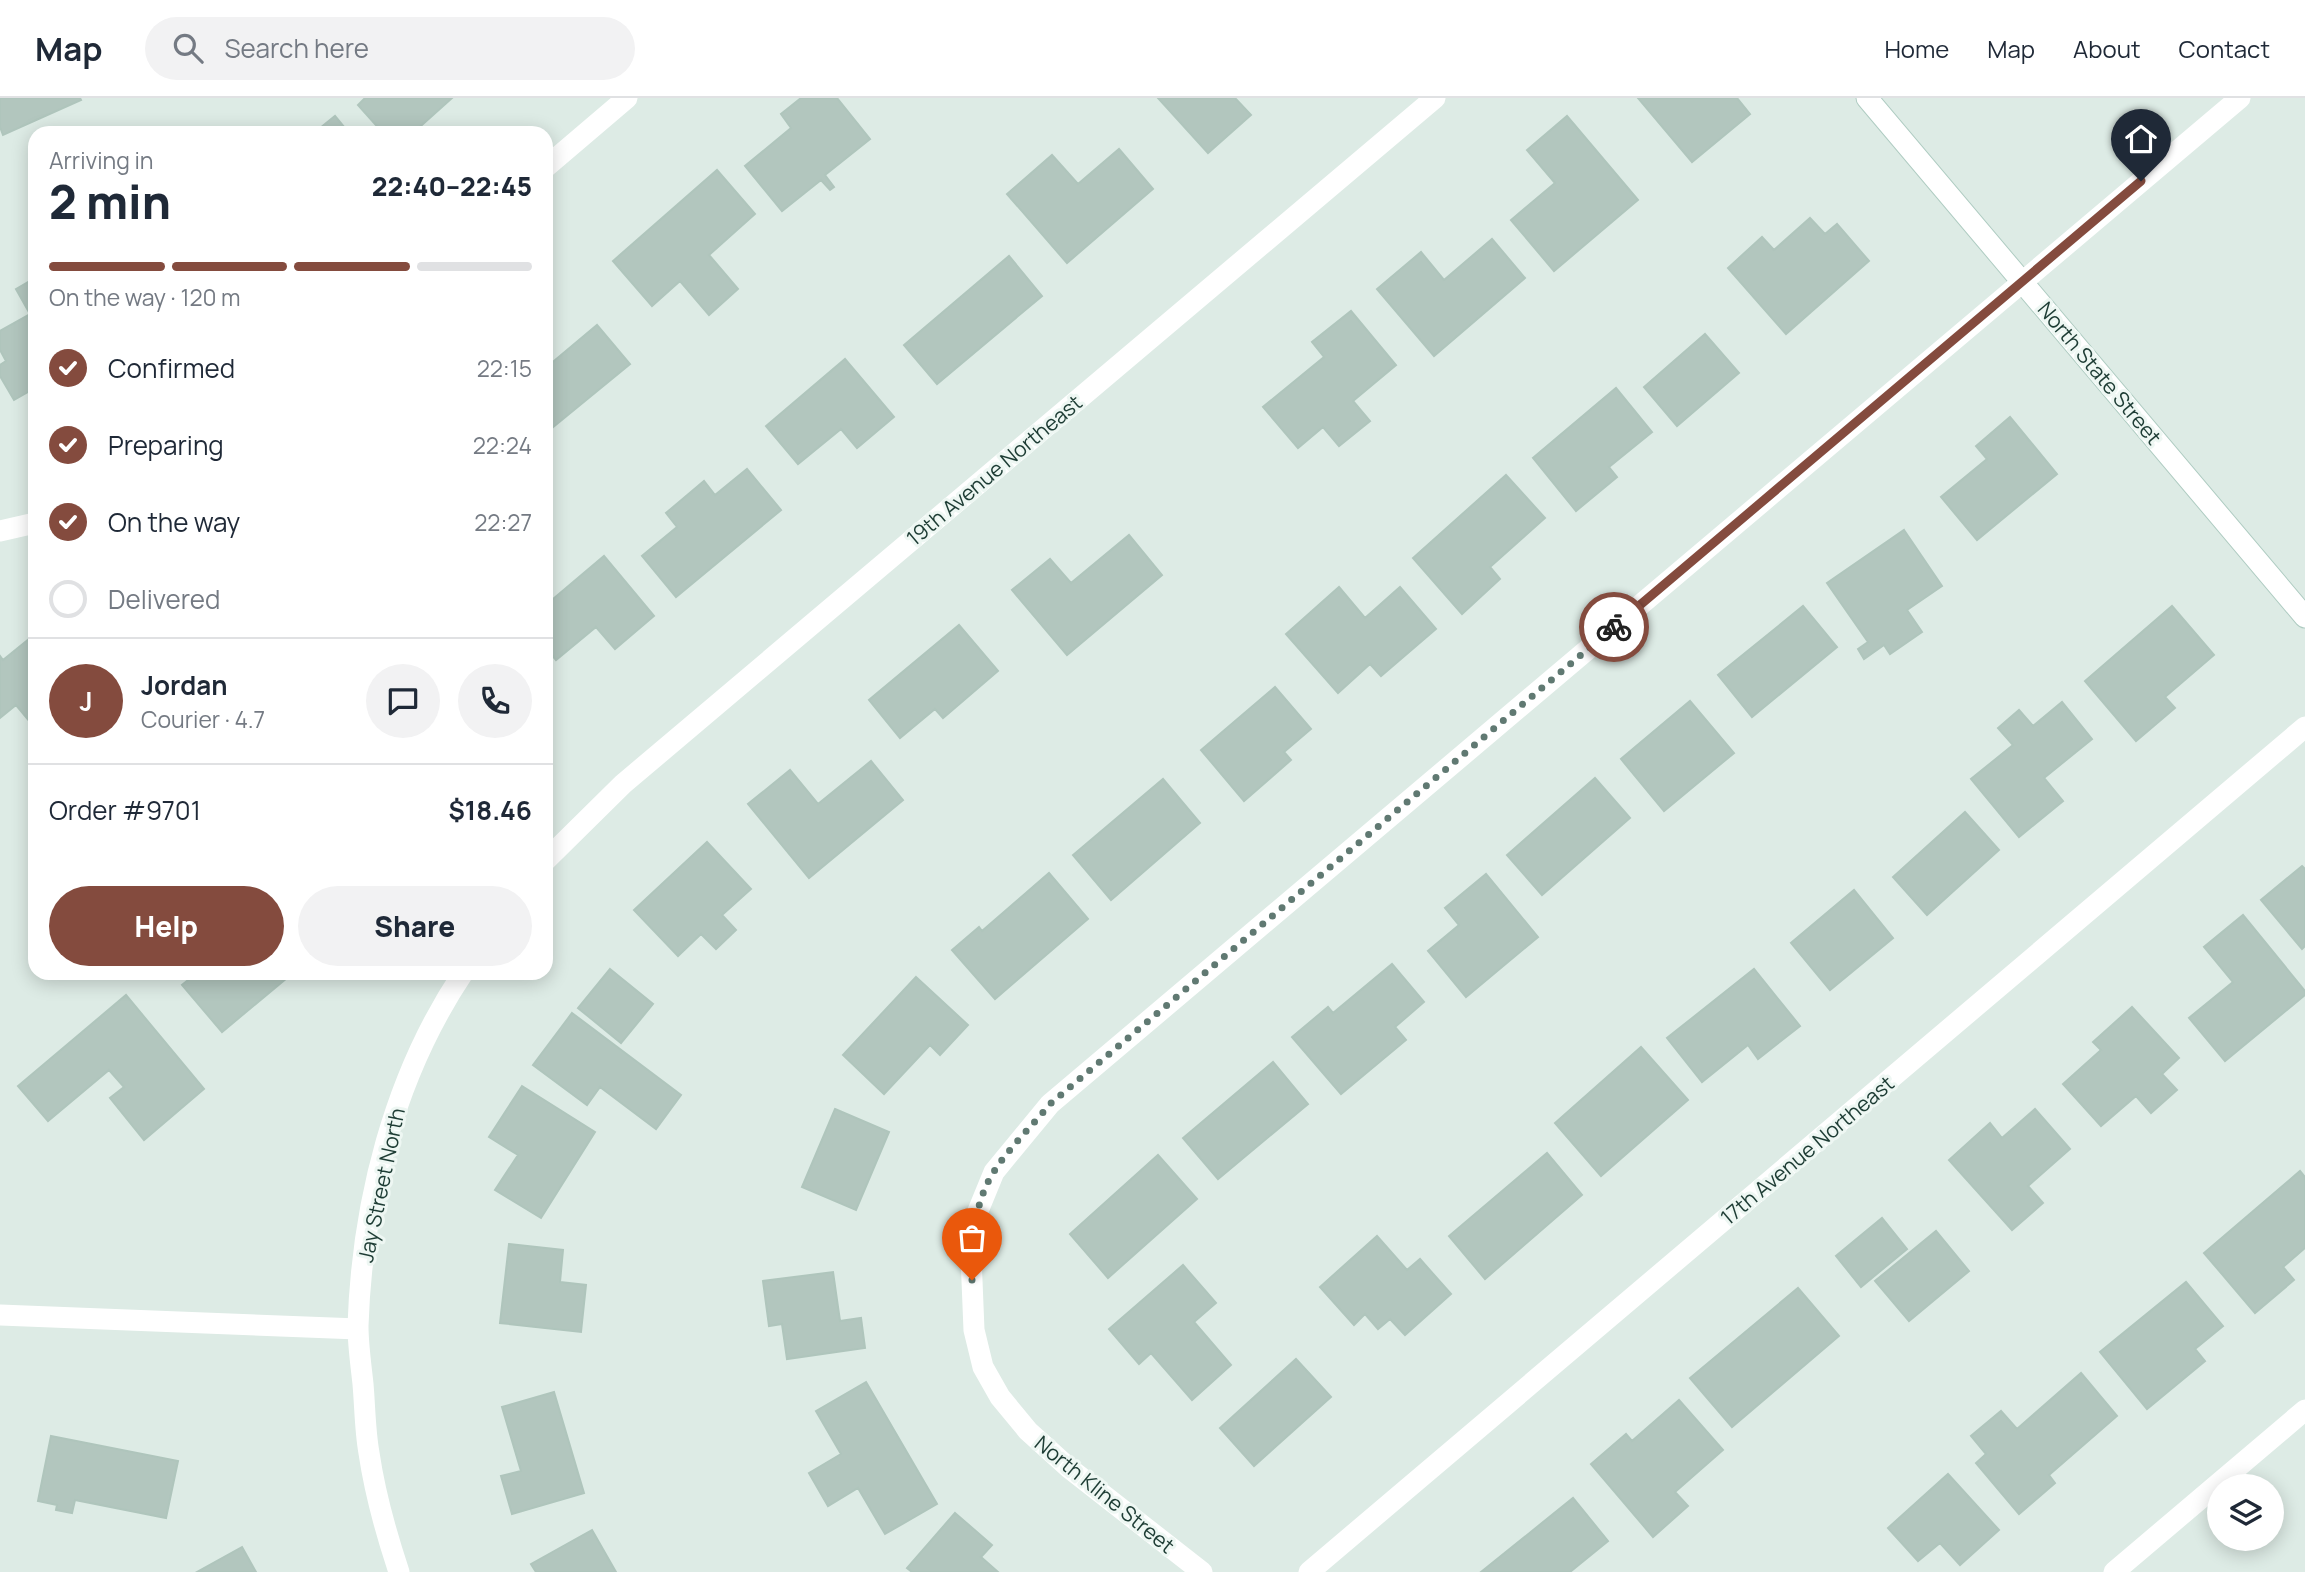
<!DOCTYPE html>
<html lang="en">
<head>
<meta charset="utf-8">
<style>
	:root { --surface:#fff; --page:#f2f2f3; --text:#1f2937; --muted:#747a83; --line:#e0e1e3; --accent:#844b3e }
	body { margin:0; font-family:Manrope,sans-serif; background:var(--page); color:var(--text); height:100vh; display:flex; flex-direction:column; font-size:26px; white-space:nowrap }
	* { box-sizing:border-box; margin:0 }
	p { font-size:23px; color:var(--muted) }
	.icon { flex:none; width:38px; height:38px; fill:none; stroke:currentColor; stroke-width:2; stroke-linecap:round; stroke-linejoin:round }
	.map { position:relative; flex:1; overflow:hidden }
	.panel { position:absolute; left:28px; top:28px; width:525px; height:854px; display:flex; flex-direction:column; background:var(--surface); border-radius:21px; box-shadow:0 4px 18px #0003 }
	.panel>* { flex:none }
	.fabs { position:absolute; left:2207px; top:1376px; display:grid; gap:14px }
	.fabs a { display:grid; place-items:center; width:77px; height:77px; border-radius:50%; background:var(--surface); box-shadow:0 4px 18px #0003; font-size:35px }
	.pin { position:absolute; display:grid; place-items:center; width:60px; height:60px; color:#fff; margin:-72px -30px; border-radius:50% 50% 50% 0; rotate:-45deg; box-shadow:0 0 7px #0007 }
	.pin .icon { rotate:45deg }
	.courier { position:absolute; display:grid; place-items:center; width:70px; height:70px; margin:-35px; border:5px solid #844b3e; border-radius:50%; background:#fff; color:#222; box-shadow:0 2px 9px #0007 }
	.summary em { font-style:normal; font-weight:800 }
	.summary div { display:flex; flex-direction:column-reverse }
	.summary { display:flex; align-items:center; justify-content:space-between; height:119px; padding:0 21px }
	h1 { font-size:46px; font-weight:800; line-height:52px }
	.bar { display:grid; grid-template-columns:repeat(4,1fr); gap:10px 7px; align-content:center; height:84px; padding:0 21px }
	.bar i { height:9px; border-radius:5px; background:var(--line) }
	.bar .on { background:var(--accent) }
	.bar p { grid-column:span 4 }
	.line { display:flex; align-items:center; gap:18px; padding:0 21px; border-top:2px solid var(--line) }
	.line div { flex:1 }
	.round { display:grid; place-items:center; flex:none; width:74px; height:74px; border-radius:37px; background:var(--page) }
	ol { padding:0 21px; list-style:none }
	li { display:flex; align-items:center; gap:21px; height:77px }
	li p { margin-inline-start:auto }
	li .icon { padding:7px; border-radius:50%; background:var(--accent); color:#fff; stroke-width:4 }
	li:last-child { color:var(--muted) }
	li i { width:38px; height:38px; border:4px solid var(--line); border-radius:50% }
	.button { display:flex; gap:14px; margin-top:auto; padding:14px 21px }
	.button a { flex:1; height:80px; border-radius:42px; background:var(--accent); color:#fff; font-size:28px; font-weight:800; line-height:80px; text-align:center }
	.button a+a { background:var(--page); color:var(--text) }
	header { display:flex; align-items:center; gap:42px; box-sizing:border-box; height:98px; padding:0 35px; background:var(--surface); border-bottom:2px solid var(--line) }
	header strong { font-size:33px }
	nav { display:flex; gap:38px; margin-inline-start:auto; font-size:24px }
	.search { width:490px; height:63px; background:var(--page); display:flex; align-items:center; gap:18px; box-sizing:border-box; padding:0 24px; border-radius:38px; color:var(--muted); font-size:26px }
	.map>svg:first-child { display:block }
	.building { fill:#b2c6be; stroke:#afc5bc; stroke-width:2 }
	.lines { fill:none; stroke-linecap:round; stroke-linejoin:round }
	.secondary-casing { stroke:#afccc2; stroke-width:23 }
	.street { stroke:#fff; stroke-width:21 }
	.secondary { stroke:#fff; stroke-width:21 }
	.done { stroke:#607972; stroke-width:7; stroke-dasharray:0 12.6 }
	.route { stroke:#844b3e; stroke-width:9 }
	.labels { text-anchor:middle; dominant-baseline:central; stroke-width:6; stroke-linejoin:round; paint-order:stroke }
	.street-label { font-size:21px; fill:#1d3c34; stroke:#eef7f3 }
</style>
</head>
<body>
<header>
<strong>Map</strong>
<div class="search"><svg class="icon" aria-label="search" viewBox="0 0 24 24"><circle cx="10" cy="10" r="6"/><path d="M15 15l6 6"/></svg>Search here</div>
<nav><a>Home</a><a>Map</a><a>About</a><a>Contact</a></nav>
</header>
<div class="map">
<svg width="2305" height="1474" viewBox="0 0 2305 1474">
	<rect width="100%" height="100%" fill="#ddebe5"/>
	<!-- building -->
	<path class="building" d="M0,0H80L81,2L3,37L0,29Z
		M365,0H452L413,35H383L358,7Z
		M801,0H837L870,41L825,77L834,89L830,92L821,82L782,113L745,68L791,30L781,16Z
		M1158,0H1235L1251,17L1208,55Z
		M1638,0H1737L1750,16L1692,64Z
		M335,18L349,35H314Z
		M1567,18L1638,102L1554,173L1511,122L1555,85L1527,52Z
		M1119,51L1153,91L1067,165L1007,96L1052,57L1078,86Z
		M717,72L755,116L709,157L738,191L709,217L680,183L652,208L613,163Z
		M1810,120L1825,136L1837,126L1869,163L1786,236L1728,170L1762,139L1774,152Z
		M1492,141L1525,180L1434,258L1377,191L1421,154L1444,182Z
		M1009,158L1042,198L937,286L904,247Z
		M35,180V290L14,302L0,278V267L6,263L0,252V233L30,216L16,191Z
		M1351,213L1396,267L1353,303L1370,323L1339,348L1323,329L1298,350L1263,309L1324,259L1312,244Z
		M597,227L630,266L546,335V265L548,268Z
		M1705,236L1739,275L1677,328L1644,289Z
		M845,261L894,319L857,350L841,331L798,366L766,328Z
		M1616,290L1652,334L1609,369L1617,379L1576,413L1533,360Z
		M2010,319L2057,376L1977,442L1941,399L1987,361L1976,348Z
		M747,371L781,412L676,499L642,458L677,429L666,415L704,383L715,397Z
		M1506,377L1545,420L1490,469L1500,481L1462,516L1413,460Z
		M1904,432L1942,488L1907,512L1922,534L1890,556L1884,547L1864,561L1858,551L1868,544L1827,485Z
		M1129,437L1162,477L1067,557L1012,492L1050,461L1071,485Z
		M604,458L654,518L615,551L596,529L556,562L546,550V507Z
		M1339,489L1365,520L1400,489L1436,531L1381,578L1370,566L1338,595L1286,536Z
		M1803,508L1837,549L1752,619L1718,577Z
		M2172,508L2214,557L2165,599L2175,610L2136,643L2085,583Z
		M959,527L998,573L943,620L935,611L900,640L869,602Z
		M35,536V630L16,607L0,620V558L3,562Z
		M1275,589L1311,631L1284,654L1291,662L1244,703L1201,652Z
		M1690,603L1734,655L1664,713L1621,661Z
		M2062,604L2092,641L2044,680L2063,703L2019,739L1971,681L2013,647L1998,630L2019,612L2033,628Z
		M871,663L903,702L809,780L748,706L790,672L818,706Z
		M1595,680L1630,720L1542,797L1507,757Z
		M1163,681L1200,725L1111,802L1073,757Z
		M1965,714L1999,752L1927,817L1893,779Z
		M707,744L751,791L722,817L736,832L716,851L701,836L678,858L634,812Z
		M2302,768L2305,771V848L2302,851L2261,802Z
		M1049,775L1088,821L995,901L952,852L979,829L982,833Z
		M1486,776L1538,839L1466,899L1428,853L1459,827L1445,810Z
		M1854,792L1893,840L1830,892L1791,845Z
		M2243,817L2305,893V897L2225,963L2189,920L2233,884L2204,849Z
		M1392,866L1424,904L1395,929L1406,942L1341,996L1292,939L1328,909L1333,915Z
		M610,871L653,906L621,945L578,910Z
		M1754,871L1800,928L1758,961L1748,947L1702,984L1667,940Z
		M197,875H293L222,934L182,887Z
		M916,879L968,927L940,957L930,947L884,996L843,957Z
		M126,897L204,991L144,1042L110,1000L124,989L109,972L48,1023L18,988Z
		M2132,909L2179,960L2162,976L2177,992L2151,1015L2136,998L2101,1028L2063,986L2101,952L2093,944Z
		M572,915L681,997L656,1031L600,989L587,1007L533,967Z
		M1641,949L1688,1002L1601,1078L1555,1025Z
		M1273,964L1308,1006L1218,1081L1183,1040Z
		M522,988L595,1034L541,1120L495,1092L518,1057L489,1039Z
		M835,1011L889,1034L856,1112L802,1089Z
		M2035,1011L2070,1051L2028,1088L2043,1105L2012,1132L1949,1062L1990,1025L2002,1040Z
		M1547,1055L1582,1097L1485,1181L1449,1138Z
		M1158,1057L1197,1101L1108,1180L1070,1136Z
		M2300,1073L2305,1079V1150L2283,1169L2294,1182L2255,1215L2204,1155Z
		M1882,1120L1907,1151L1861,1189L1836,1158Z
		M1936,1133L1969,1173L1909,1223L1875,1183Z
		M1377,1138L1407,1172L1420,1161L1451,1196L1405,1237L1390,1221L1378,1231L1365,1216L1354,1227L1320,1189Z
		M509,1146L563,1152L560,1184L586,1187L581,1234L500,1225Z
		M1183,1167L1216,1205L1194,1224L1231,1267L1192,1302L1151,1255L1139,1266L1109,1231Z
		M833,1174L840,1223L861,1220L865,1250L787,1261L782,1226L769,1228L763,1183Z
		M2186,1184L2223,1228L2195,1251L2205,1263L2147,1311L2100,1254Z
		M1798,1190L1839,1238L1732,1329L1690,1280Z
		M1296,1261L1331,1299L1254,1368L1220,1330Z
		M2081,1275L2117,1318L2049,1377L2055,1385L2019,1416L1976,1365L1986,1356L1971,1338L2001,1313L2017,1331Z
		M866,1284L937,1406L885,1436L858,1390L828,1408L809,1375L841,1356L816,1313Z
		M554,1294L584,1395L512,1416L501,1378L521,1373L502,1309Z
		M1679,1302L1723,1352L1675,1394L1688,1408L1653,1439L1591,1366L1626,1336L1632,1343Z
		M51,1338L178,1363L166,1420L75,1402L72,1415L56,1412L57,1407L38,1403Z
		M1948,1376L1999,1432L1960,1467L1940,1445L1918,1463L1888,1430Z
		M1573,1400L1608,1443L1570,1474H1481Z
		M955,1415L992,1447L981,1459L998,1474H912L907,1470Z
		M592,1432L616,1474H536L531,1466Z
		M242,1449L256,1474H197Z"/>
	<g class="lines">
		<!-- secondary casing -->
		<g class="secondary-casing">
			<path id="secondary" d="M1867,0L2305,519"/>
		</g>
		<!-- street -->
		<path class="street" d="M546,69L627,0
			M0,433L35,425
			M546,762L623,686L1435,0
			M0,1217L358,1231
			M399,1474C386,1435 375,1396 369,1355C365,1333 365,1309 363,1286C361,1267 358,1247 358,1228C362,1105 394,978 463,875
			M1202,1474L1069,1370L1028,1333L1000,1299L983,1269L974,1232L971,1158L978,1113L994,1074L1050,1006L2240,0
			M1309,1474L2305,629
			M2114,1474L2305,1312"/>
		<!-- secondary -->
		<use href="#secondary" class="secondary"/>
	</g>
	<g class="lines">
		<!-- done -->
		<path class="done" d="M972,1182C971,1146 974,1103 995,1072C1010,1049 1032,1028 1050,1006L1614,529"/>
		<!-- route -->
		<path class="route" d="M1614,529L2141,83"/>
	</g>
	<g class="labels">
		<!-- street labels -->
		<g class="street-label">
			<text transform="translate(2100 275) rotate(50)">North State Street</text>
			<text transform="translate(994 372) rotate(-40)">19th Avenue Northeast</text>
			<text transform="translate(1807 1052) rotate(-40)">17th Avenue Northeast</text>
			<text transform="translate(381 1087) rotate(-78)">Jay Street North</text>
			<text transform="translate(1105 1396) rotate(39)">North Kline Street</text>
		</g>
	</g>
</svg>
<div class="fabs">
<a><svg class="icon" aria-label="layers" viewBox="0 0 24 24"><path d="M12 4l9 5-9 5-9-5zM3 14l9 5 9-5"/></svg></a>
</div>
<div class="pin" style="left:972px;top:1182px;background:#ea580c"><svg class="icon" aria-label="bag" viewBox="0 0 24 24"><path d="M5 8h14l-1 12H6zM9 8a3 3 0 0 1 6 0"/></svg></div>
<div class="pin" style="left:2141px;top:83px;background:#1f2937"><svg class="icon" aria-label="home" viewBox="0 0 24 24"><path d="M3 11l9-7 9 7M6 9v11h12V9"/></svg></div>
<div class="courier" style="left:1614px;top:529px"><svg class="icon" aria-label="bike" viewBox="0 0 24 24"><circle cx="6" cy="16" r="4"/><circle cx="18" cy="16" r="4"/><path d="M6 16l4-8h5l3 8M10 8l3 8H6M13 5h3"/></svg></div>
<section class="panel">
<div class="summary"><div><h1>2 min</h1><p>Arriving in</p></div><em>22:40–22:45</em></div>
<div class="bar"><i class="on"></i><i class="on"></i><i class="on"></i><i></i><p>On the way · 120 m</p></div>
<ol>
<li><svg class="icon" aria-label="check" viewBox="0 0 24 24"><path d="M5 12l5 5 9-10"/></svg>Confirmed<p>22:15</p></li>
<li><svg class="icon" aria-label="check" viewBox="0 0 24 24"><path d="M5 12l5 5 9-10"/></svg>Preparing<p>22:24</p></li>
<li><svg class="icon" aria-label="check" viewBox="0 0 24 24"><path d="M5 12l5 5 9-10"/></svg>On the way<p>22:27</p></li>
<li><i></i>Delivered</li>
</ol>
<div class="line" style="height:126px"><b class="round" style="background:var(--accent);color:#fff">J</b><div><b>Jordan</b><p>Courier · 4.7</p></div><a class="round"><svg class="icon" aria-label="chat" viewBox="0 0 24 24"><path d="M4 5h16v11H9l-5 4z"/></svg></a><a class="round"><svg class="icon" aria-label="phone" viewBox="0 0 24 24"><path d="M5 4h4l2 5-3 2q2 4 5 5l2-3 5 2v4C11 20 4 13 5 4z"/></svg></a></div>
<div class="line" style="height:91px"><div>Order #9701</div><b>$18.46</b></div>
<div class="button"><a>Help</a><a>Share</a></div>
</section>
</div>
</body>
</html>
